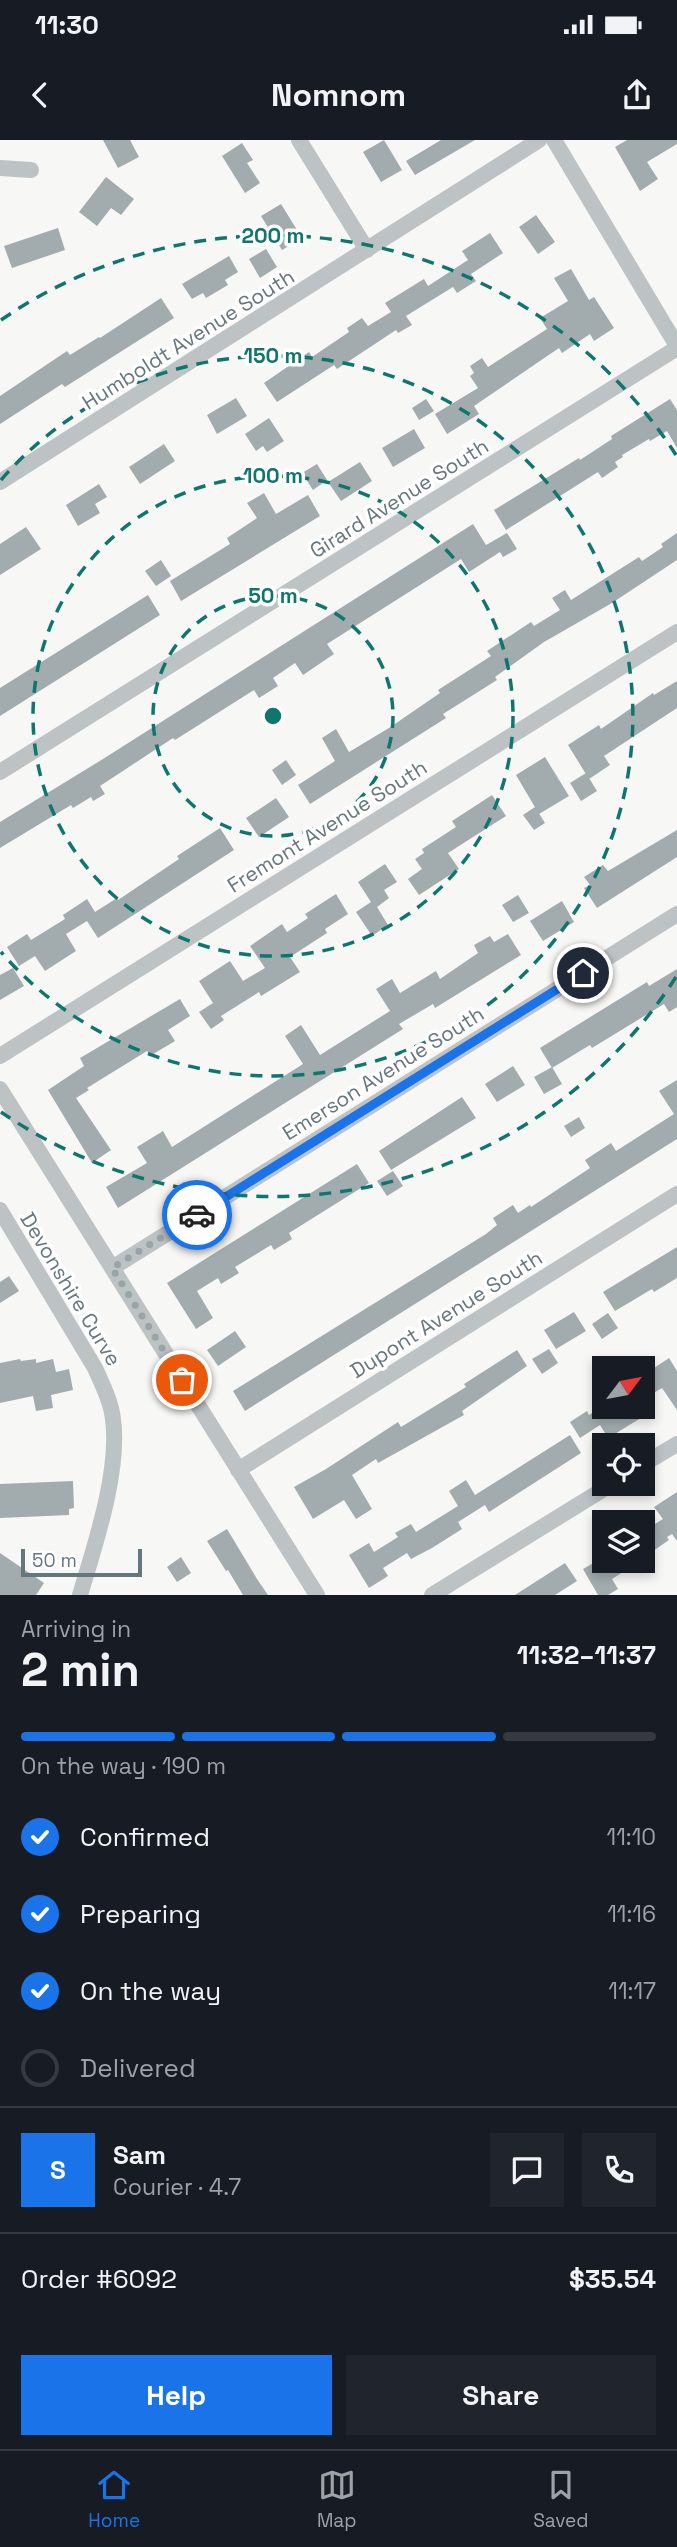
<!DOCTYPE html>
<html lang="en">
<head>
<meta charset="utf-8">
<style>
	:root { --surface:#171b24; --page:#20242c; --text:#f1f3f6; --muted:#9ea1a6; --line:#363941; --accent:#1a73e8 }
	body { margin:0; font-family:"Space Grotesk",sans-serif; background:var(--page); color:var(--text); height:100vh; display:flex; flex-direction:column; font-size:26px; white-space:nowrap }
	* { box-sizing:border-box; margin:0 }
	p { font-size:23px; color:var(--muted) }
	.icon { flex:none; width:38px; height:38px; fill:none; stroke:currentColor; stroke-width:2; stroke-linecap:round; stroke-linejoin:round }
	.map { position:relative; height:1455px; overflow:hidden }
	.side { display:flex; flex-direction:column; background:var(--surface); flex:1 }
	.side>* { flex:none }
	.needle { width:46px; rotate:58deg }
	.tools { position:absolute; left:592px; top:1216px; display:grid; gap:14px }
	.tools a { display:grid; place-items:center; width:63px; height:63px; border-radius:0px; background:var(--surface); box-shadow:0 4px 10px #0003; font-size:35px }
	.scale { position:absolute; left:21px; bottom:18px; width:121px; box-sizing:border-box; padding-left:7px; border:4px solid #66777c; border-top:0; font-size:19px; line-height:24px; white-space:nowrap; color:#66777c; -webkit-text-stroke:5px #fff; paint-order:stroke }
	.pin { position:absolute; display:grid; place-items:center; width:60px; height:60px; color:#fff; margin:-30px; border:4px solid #fff; border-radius:50%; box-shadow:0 2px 7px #0007 }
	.courier { position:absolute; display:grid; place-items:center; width:70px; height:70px; margin:-35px; border:5px solid #1a73e8; border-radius:50%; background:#fff; color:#222; box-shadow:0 2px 9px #0007 }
	.head em { font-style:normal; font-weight:600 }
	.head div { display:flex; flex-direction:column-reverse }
	.head { display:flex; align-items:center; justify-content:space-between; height:119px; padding:0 21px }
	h1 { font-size:46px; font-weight:600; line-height:52px }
	.bar { display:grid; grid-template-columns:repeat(4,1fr); gap:10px 7px; align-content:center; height:84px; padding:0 21px }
	.bar i { height:9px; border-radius:5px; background:var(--line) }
	.bar .on { background:var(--accent) }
	.bar p { grid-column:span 4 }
	.line { display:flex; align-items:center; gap:18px; padding:0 21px; border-top:2px solid var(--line) }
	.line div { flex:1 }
	.round { display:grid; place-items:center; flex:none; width:74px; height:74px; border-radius:0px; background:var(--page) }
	ol { padding:0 21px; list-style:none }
	li { display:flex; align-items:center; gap:21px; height:77px }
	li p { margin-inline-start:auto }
	li .icon { padding:7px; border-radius:50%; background:var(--accent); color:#fff; stroke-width:4 }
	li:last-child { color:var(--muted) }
	li i { width:38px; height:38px; border:4px solid var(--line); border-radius:50% }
	.action { display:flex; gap:14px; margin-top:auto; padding:14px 21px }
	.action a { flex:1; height:80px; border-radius:0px; background:var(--accent); color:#fff; font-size:28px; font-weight:600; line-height:80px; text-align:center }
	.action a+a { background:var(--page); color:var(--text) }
	.status { display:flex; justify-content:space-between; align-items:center; height:49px; padding:0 35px; background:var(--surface); direction:ltr }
	.status svg { height:19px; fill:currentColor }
	header { display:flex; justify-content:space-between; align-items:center; height:91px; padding:0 21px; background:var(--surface); font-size:32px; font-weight:600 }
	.menu { display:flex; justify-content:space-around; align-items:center; height:98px; border-top:2px solid var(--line); background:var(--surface); font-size:19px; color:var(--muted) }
	.menu a { display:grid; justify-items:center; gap:4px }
	.menu .on { color:var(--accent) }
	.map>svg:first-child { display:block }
	.building { fill:#a2acaf }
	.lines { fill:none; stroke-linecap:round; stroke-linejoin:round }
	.minor { stroke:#bdc2c4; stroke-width:16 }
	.done { stroke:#99a4a6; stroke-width:7; stroke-dasharray:0 12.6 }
	.route { stroke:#1a73e8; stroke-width:9 }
	.ring { fill:none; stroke:#0f766e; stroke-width:3.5; stroke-dasharray:12 9 }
	.labels { text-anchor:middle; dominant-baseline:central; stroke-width:7; stroke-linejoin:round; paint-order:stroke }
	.street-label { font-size:21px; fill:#66777c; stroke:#fff }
	.centre { fill:#0f766e; stroke:#fff; stroke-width:3.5 }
	.ring-label { font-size:21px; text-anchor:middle; font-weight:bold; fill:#0f766e; stroke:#fff; stroke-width:7; stroke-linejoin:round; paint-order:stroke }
</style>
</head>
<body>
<div class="status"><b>11:30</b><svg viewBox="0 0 49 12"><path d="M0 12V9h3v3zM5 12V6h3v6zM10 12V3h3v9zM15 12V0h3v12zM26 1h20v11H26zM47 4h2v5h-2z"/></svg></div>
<header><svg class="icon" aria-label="back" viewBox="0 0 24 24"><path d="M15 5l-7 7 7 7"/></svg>Nomnom<svg class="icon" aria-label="share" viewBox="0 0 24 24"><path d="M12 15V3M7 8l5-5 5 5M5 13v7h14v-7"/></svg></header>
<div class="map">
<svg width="677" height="1455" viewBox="0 0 677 1455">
	<rect width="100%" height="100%" fill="#f7f7f5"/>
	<!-- building -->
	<path class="building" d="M103,0H130L139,17L118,28Z
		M384,0L402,30L381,42L363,12Z
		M441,0H475L415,35L406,21Z
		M627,0H677V4L647,22L658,39L640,51L615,7Z
		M242,3L253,20L247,23L260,43L245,53L222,16Z
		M106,37L134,59L121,75L111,68L97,86L79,72Z
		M281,64L302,98L282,110L261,76Z
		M536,75L555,102L538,114L519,87Z
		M58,88L65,110L12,128L4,106Z
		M490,93L503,113L471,134L476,141L457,153L453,147L406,176L412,185L398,193L396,190L337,229L334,225L277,262L264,243L309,212L312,217L349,192L347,188L362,178L368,186L391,172L385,163L424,139L428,146L468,120L462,111Z
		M266,109L277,127L260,138L249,119Z
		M229,116L238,132L225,140L228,145L206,158L203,153L192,159L182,144Z
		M571,129L589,160L594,157L614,188L594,201L590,194L562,213L559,208L474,266L479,274L447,294L435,274L478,248L470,236L474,233L470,226L482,218L488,227L547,189L540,178L568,161L554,138Z
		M161,158L174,178L65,247L62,244L0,284V256L67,211L70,215L99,197L100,198Z
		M236,258L247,276L217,294L207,275Z
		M426,259L434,271L419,280L412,268Z
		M670,259L677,270V308L667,291L650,301L649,299L622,315L623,317L615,322L618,327L602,338L598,332L506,390L494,370L579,318L580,320L612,299L611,296Z
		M269,278L284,301L267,312L263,306L256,311L245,294Z
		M414,289L425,308L393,327L382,308Z
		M164,304L175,321L140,344L129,327Z
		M360,322L372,341L341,361L328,342Z
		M317,324L327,340L313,350L302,333Z
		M99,344L107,357L95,364L100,373L78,386L66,365Z
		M264,353L276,374L308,355L320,376L181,461L170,441L230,404L227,398L257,378L247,363Z
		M473,384L486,405L507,393L517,409L503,417L500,412L469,432L461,419L327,504L334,514L303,535L295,523L273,538L278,546L259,558L254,550L175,600L173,598L100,646L105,654L93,661L91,657L73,668L71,665L0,708V682L103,619Z
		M26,387L41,409L0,435V404Z
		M677,393V420L612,463L544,502L495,537L497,540L443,574L446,578L310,664L298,645L335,621L322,598L336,589L349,612L389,588L440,553L438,550L491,516L487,511L531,482L534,486L560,470L552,458L565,450L571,460L639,417L642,421L663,407L661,404Z
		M161,420L171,436L156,446L145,431Z
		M148,455L160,475L0,576V548Z
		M677,541V568L604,616L610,625L589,639L568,605L599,585L601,589L653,553L654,555Z
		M545,617L569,656L539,674L516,635Z
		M286,620L296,635L282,645L272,630Z
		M586,633L597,651L581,661L570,643Z
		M492,655L506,676L448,713L459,729L419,755L408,739L422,729L415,719L424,713L422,709L456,687L452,681Z
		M276,658L289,677L259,697L246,678Z
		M535,667L545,683L534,690L523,675Z
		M220,688L234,710L98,798L87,781L66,794L76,811L45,831L35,816L19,826L7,807L27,794L31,800L65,779L63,775L87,759L95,772L117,758L118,760L179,719L177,716Z
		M677,690V717L597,768L584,748L590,745L584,737L603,725L608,731Z
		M385,724L397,742L384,750L389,758L377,767L388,785L372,796L356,772L371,762L358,742Z
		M336,754L348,774L325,789L327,793L290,817L300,832L261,856L259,852L221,876L224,880L211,889L199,872L213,863L199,841L230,821L243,841L265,828L250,806L282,784L287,792L308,778L305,774Z
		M518,755L529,773L513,782L502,765Z
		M562,761L574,782L543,801L530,781Z
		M508,794L521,815L435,868L433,864L399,884L403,889L118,1068L106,1047L147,1023L137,1007L163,991L172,1007L303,924L285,896L301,885L320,915L390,871L376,849L392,839L400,853L436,831L440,839L478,813L474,805L490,796L494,802Z
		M13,828L24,846L0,860V835Z
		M677,829V867L669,872L664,864L592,908L590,905L552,928L540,908L647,842L649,846Z
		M180,859L190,876L168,890L175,901L150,916L147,911L87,948L89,950L76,958L111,1010L92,1023L48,950L84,926L80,918Z
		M513,926L525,945L497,962L485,944Z
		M552,927L562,944L544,954L534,937Z
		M677,940V999L245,1271L233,1251L486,1094L497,1085L493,1078L513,1065L518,1073L530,1065L531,1067L590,1028L585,1020L611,1003L616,1011L674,974L659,951Z
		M462,957L476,978L391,1030L379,1011Z
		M579,977L585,988L571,997L564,986Z
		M357,1024L369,1043L289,1093L292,1099L274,1110L271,1105L235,1127L239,1133L221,1144L218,1138L197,1151L213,1178L196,1189L167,1143Z
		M393,1031L403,1046L387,1056L377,1041Z
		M677,1107V1138L654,1152L652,1149L615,1171L603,1152Z
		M9,1136L19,1151L0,1163V1142Z
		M574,1172L586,1191L556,1209L544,1190Z
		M608,1173L618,1188L602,1199L592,1184Z
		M235,1191L246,1207L218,1226L207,1210Z
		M549,1209L558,1223L542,1234L532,1219Z
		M517,1210L527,1226L462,1271L464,1275L378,1323L376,1319L352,1335L372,1369L356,1379L344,1360L313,1379L294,1347L326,1329L398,1282L401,1287L466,1247L464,1244Z
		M669,1218L677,1231V1270L662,1248L642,1260V1239L653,1233L651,1230Z
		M20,1219L21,1221L36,1219V1223L53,1219L56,1232L69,1229L73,1250L51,1255L53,1268L36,1271L33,1256L0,1263V1223Z
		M602,1267L605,1272L613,1267H634L641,1278L608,1298L600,1285L580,1298L570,1282L587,1271L589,1275Z
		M570,1295L581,1313L489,1372L485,1365L458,1382L462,1389L432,1408L411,1419L407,1413L383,1428L388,1436L369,1448L349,1415L369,1403L374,1412L398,1397L395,1393L411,1384L416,1392L458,1366L449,1351L466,1340L475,1355Z
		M73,1341L74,1368L69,1369V1375L0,1378V1344Z
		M677,1352V1401L672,1394L667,1397L669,1400L653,1411L642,1392L663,1379L654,1367Z
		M227,1389L257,1439L268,1455H243L228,1430L226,1431L207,1401Z
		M0,1413L44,1443L36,1455H0Z
		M181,1417L191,1433L177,1442L167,1427Z
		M597,1421H640L612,1439L618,1449L608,1455H598L583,1429Z
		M565,1423L577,1441L555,1455H515Z"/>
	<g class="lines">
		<!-- minor -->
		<path class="minor" d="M299,0L367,110
			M554,0L677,206
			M0,28L31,30
			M0,342L539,0
			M0,632L677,208
			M0,916L677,492
			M0,949L317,1455
			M0,1070L95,1228C102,1244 111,1261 113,1279C120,1331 95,1405 80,1455
			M112,1128L677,774
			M642,1325L677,1304
			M238,1330L677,1054
			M432,1455L612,1344"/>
	</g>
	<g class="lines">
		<!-- done -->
		<path class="done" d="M182,1240L112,1128L197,1075"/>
		<!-- route -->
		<path class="route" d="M197,1075L583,833"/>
	</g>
	<!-- distance rings -->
	<g class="ring">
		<circle cx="273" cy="576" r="120"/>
		<circle cx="273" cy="576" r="240"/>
		<path d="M1 340A360 360 0 1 1 1 812"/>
		<path d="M676 837A480 480 0 0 1 1 972M1 180A480 480 0 0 1 676 315"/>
	</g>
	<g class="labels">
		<!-- street labels -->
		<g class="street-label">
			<text transform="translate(188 199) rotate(-32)">Humboldt Avenue South</text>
			<text transform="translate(399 358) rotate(-32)">Girard Avenue South</text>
			<text transform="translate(327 686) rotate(-32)">Fremont Avenue South</text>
			<text transform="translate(383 933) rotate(-32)">Emerson Avenue South</text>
			<text transform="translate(71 1149) rotate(59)">Devonshire Curve</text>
			<text transform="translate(446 1174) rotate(-32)">Dupont Avenue South</text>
		</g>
	</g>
	<circle cx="273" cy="576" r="10" class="centre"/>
	<g class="ring-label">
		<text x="273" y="103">200 m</text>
		<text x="273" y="223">150 m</text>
		<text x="273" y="343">100 m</text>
		<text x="273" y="463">50 m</text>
	</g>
</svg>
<div class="tools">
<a><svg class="needle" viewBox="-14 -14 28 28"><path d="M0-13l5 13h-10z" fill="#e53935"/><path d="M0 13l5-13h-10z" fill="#9ea1a6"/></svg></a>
<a><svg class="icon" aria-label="locate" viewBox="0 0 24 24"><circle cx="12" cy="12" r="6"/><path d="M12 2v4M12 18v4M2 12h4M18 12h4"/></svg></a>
<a><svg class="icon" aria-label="layers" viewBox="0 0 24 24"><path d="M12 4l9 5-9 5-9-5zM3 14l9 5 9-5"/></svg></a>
</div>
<div class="scale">50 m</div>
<div class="pin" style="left:182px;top:1240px;background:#ea580c"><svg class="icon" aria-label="bag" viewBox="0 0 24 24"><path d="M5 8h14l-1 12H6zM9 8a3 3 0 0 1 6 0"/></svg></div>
<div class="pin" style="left:583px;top:833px;background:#1f2937"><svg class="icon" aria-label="home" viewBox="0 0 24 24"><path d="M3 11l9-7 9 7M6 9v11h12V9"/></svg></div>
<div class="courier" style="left:197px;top:1075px"><svg class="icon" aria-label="car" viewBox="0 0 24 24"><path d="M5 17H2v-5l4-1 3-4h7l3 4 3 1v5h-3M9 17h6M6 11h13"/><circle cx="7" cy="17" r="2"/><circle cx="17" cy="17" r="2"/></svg></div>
</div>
<section class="side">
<div class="head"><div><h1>2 min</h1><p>Arriving in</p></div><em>11:32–11:37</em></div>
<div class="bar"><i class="on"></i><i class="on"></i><i class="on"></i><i></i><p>On the way · 190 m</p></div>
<ol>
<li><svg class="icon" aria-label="check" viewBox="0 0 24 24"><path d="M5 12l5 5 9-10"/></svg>Confirmed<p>11:10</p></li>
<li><svg class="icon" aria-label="check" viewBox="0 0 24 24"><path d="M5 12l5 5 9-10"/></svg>Preparing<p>11:16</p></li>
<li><svg class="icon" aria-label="check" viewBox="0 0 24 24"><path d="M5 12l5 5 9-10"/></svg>On the way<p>11:17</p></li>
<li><i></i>Delivered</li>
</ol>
<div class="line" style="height:126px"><b class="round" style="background:var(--accent);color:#fff">S</b><div><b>Sam</b><p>Courier · 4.7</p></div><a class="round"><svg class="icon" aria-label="chat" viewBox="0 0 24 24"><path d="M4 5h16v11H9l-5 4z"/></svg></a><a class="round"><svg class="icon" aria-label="phone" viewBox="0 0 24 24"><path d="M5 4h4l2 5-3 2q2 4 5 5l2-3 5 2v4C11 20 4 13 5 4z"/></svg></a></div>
<div class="line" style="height:91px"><div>Order #6092</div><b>$35.54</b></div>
<div class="action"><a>Help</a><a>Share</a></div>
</section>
<nav class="menu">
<a class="on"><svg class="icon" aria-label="home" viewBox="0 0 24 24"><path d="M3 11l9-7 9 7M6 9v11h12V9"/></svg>Home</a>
<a><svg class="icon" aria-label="map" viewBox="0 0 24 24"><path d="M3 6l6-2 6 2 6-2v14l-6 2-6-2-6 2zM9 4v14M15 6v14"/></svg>Map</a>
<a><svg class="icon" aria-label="saved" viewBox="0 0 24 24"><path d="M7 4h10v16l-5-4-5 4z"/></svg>Saved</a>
</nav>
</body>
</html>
